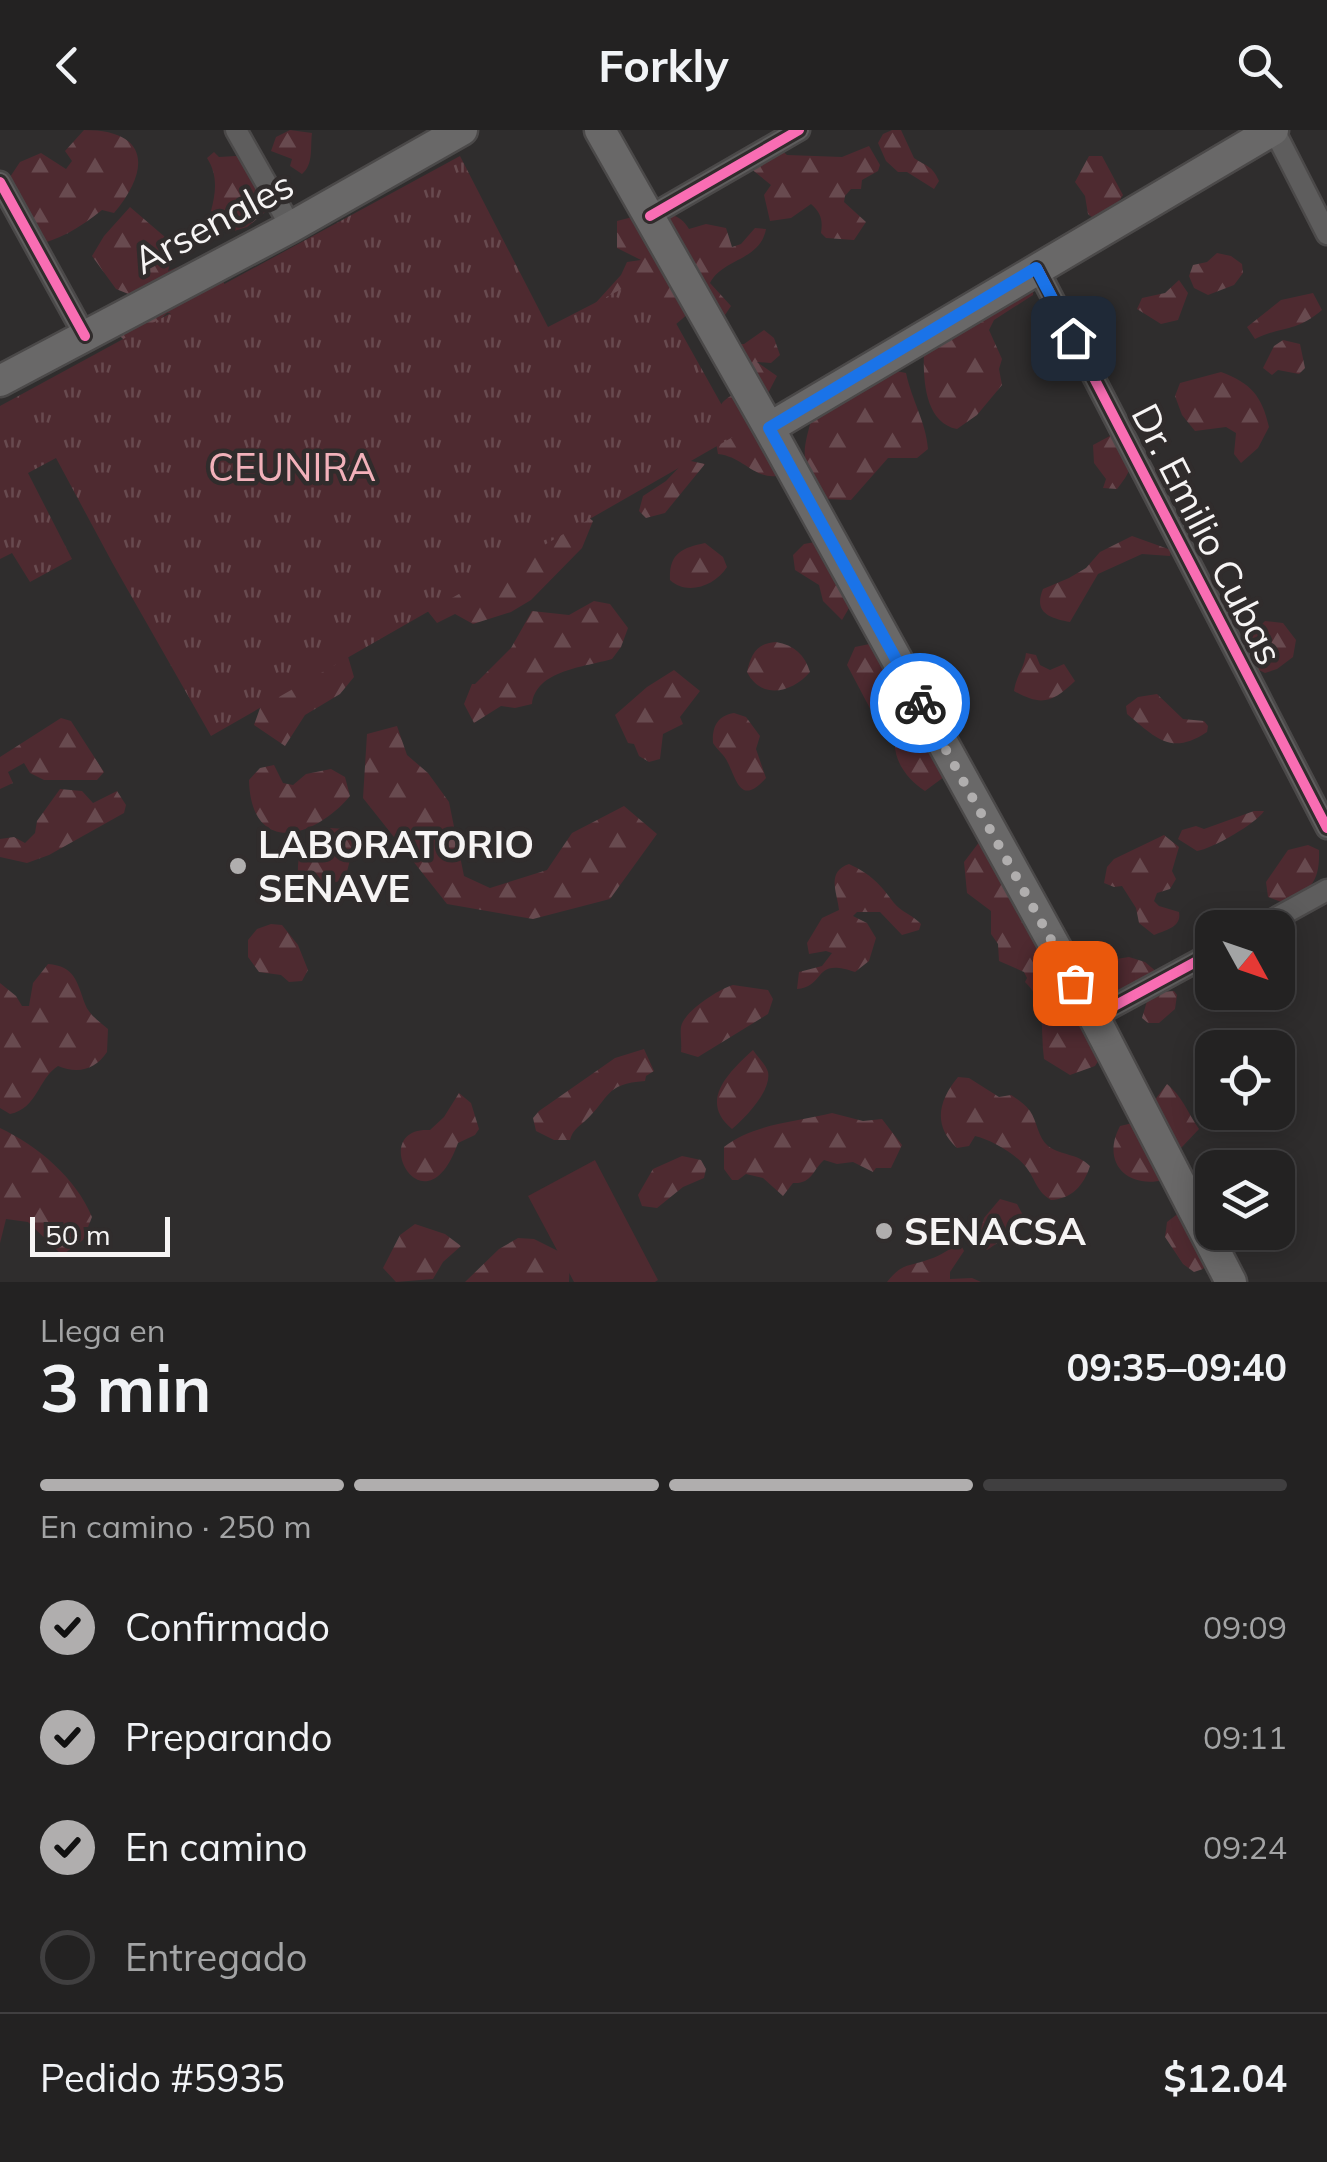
<!DOCTYPE html>
<html lang="es">
<head>
<meta charset="utf-8">
<style>
	:root { --surface:#232222; --page:#2f2f2f; --text:#f1f3f6; --muted:#a3a4a5; --line:#403f40; --accent:#b0aeae }
	body { margin:0; font-family:Mulish,sans-serif; background:var(--page); color:var(--text); height:100vh; display:flex; flex-direction:column; font-size:38px; white-space:nowrap }
	* { box-sizing:border-box; margin:0 }
	p { font-size:32px; color:var(--muted) }
	.icon { flex:none; width:55px; height:55px; fill:none; stroke:currentColor; stroke-width:2; stroke-linecap:round; stroke-linejoin:round }
	.map { position:relative; height:1152px; overflow:hidden }
	.details { display:flex; flex-direction:column; background:var(--surface); flex:1 }
	.details>* { flex:none }
	.needle { width:65px; rotate:130deg }
	.tools { position:absolute; left:1195px; top:780px; display:grid; gap:20px }
	.tools a { display:grid; place-items:center; width:100px; height:100px; border-radius:20px; background:var(--surface); box-shadow:0 5px 25px #0003,0 0 0 2px var(--line); font-size:50px }
	.scale { position:absolute; left:30px; bottom:25px; width:140px; box-sizing:border-box; padding-left:10px; border:5px solid #f6f4f4; border-top:0; font-size:28px; line-height:35px; white-space:nowrap; color:#f6f4f4; -webkit-text-stroke:8px #302c2c; paint-order:stroke }
	.pin { position:absolute; display:grid; place-items:center; width:85px; height:85px; color:#fff; margin:-42px; border-radius:20px; box-shadow:0 5px 15px #0006 }
	.courier { position:absolute; display:grid; place-items:center; width:100px; height:100px; margin:-50px; border:8px solid #1a73e8; border-radius:50%; background:#fff; color:#222; box-shadow:0 2px 12px #0007 }
	.head em { font-style:normal; font-weight:700 }
	.head div { display:flex; flex-direction:column-reverse }
	.head { display:flex; align-items:center; justify-content:space-between; height:170px; padding:0 40px }
	h1 { font-size:65px; font-weight:700; line-height:75px }
	.bar { display:grid; grid-template-columns:repeat(4,1fr); gap:15px 10px; align-content:center; height:120px; padding:0 40px }
	.bar i { height:12px; border-radius:8px; background:var(--line) }
	.bar .on { background:var(--accent) }
	.bar p { grid-column:span 4 }
	.line { display:flex; align-items:center; gap:25px; padding:0 40px; border-top:2px solid var(--line) }
	.line div { flex:1 }
	ol { padding:0 40px; list-style:none }
	li { display:flex; align-items:center; gap:30px; height:110px }
	li p { margin-inline-start:auto }
	li .icon { padding:10px; border-radius:50%; background:var(--accent); color:#111; stroke-width:4 }
	li:last-child { color:var(--muted) }
	li i { width:55px; height:55px; border:5px solid var(--line); border-radius:50% }
	header { display:flex; justify-content:space-between; align-items:center; height:130px; padding:0 40px; background:var(--surface); font-size:45px; font-weight:700 }
	.map>svg:first-child { display:block }
	.green { fill:#4e2a30 }
	.forest { fill:url(#forest-firs) }
	.park { fill:url(#park-tufts) }
	.lines { fill:none; stroke-linecap:round; stroke-linejoin:round }
	.street-casing { stroke:#4b4949; stroke-width:25 }
	.secondary-casing { stroke:#4b4949; stroke-width:35 }
	.street { stroke:#5e5d5d; stroke-width:20 }
	.secondary { stroke:#696868; stroke-width:30 }
	.cycleway-casing { stroke:#302c2c; stroke-width:16 }
	.cycleway { stroke:#f96db3; stroke-width:10 }
	.done { stroke:#b0aeae; stroke-width:10; stroke-dasharray:0 18 }
	.route { stroke:#1a73e8; stroke-width:12 }
	.poi-dot { fill:#b0aeae; stroke:#302c2c; stroke-width:4 }
	.labels { text-anchor:middle; dominant-baseline:central; stroke-width:9; stroke-linejoin:round; paint-order:stroke }
	.street-label { font-size:38px; fill:#f6f4f4; stroke:#302c2c }
	.park-label { font-size:38px; fill:#f2b1ba; stroke:#302c2c }
	.poi-label { font-size:38px; font-weight:bold; fill:#f6f4f4; stroke:#302c2c; text-anchor:start }
</style>
</head>
<body>
<header><svg class="icon" aria-label="back" viewBox="0 0 24 24"><path d="M15 5l-7 7 7 7"/></svg>Forkly<svg class="icon" aria-label="search" viewBox="0 0 24 24"><circle cx="10" cy="10" r="6"/><path d="M15 15l6 6"/></svg></header>
<div class="map">
<svg width="1327" height="1152" viewBox="0 0 1327 1152">
	<defs>
		<pattern id="forest-firs" width="22" height="20" patternUnits="userSpaceOnUse" patternTransform="scale(2.5)"><rect width="22" height="20" fill="#4e2a30"/><path d="M5 1l3.5 6h-7zM16 11l3.5 6h-7z" fill="#684a4f"/></pattern>
		<pattern id="park-tufts" width="24" height="20" patternUnits="userSpaceOnUse" patternTransform="scale(2.5)"><rect width="24" height="20" fill="#4e2a30"/><path d="M3 7l-1-3M5 7V3M7 7l1-3M15 17l-1-3M17 17v-4M19 17l1-3" fill="none" stroke="#684a4f"/></pattern>
	</defs>
	<rect width="100%" height="100%" fill="#2f2d2d"/>
	<!-- green -->
	<path class="green" d="M595,1030L658,1150L655,1152H574L528,1066Z"/>
	<!-- forest -->
	<path class="forest" d="M84,0C149,0 151,39 114,83L102,80C81,97 57,112 30,116L15,102L8,62L10,47L20,32L41,23L66,39L72,31L65,21Z
		M290,0L312,3C310,17 314,34 302,44L290,36L292,29L271,21L276,7Z
		M892,0H901L914,28C927,37 932,35 939,51L934,59L907,42H898L886,31L878,13L883,4Z
		M777,16L787,25L842,27L869,16L880,35L878,41L862,50L861,59H851L845,66L844,72L866,92L854,110L826,108L821,103C823,90 821,83 811,74L791,88L770,91L764,65L771,55L750,38Z
		M214,22L219,27L236,26L244,30L269,79L247,97L234,101L211,81C216,62 218,45 207,28Z
		M1089,26H1102L1123,65L1109,88H1093L1088,84L1085,66L1075,52Z
		M130,77L165,107L173,123L168,141L203,127L221,141L225,157L174,183H167L131,216L112,199L165,149L167,143L156,155L136,167L116,159L92,126L104,106Z
		M648,83C667,84 679,82 689,99L706,94L726,98L732,117L741,114L755,98L766,99C760,131 723,128 710,153L731,176L725,185L689,183L675,195L591,178L621,145L627,132L641,130L617,118V91Z
		M1217,123L1231,126L1242,134L1243,143L1234,155L1208,165L1194,158L1189,146L1193,135L1207,132Z
		M1179,150L1188,163L1178,190L1161,194L1137,179L1142,168L1165,163Z
		M1034,153L1033,165L994,190L989,200L1002,229L999,239L1002,255L977,285L957,299C924,292 923,248 924,220L969,199L977,188Z
		M1313,163L1322,180C1295,203 1284,195 1255,209L1247,197L1281,170Z
		M764,200L774,208L780,225L771,233L757,232L777,246L765,269L733,214H744Z
		M1283,210L1300,214L1305,238L1299,244L1278,240L1272,245L1263,238L1274,216Z
		M896,241L906,243C912,271 926,292 928,319L917,328H888L851,370L825,369C799,328 801,327 814,280L882,244Z
		M1221,242C1251,253 1262,266 1269,297L1258,318L1241,333L1234,324L1236,303L1226,297L1195,301L1182,285L1175,266L1180,253Z
		M733,265L744,271L782,345C755,352 745,327 718,324C714,303 710,275 733,265Z
		M1123,299L1136,303C1138,325 1131,342 1117,359L1103,358L1106,349L1094,333L1093,315Z
		M686,330L705,334L665,383L646,388L639,381L643,366L666,351Z
		M577,378L593,391L582,418L531,470L511,482L473,494L455,484L437,493L422,474Z
		M1132,406L1171,420L1170,426L1142,424L1098,444L1070,492C1050,488 1033,483 1043,459L1069,448L1086,438L1100,422Z
		M815,412L852,473L842,490L823,471L819,455L795,440L793,425L804,414Z
		M705,413L723,427L727,437C715,456 687,466 670,450C669,423 682,418 705,413Z
		M594,471L610,474L628,498L621,517L612,529C585,537 536,540 532,574L515,578L501,576L474,593L464,574L472,554H475L511,518L532,481L569,485Z
		M1265,491L1283,493L1296,510L1293,527L1277,539L1265,543L1253,537C1248,515 1249,506 1265,491Z
		M776,512C794,515 805,525 810,542C792,563 761,570 747,542C751,524 757,513 776,512Z
		M879,512L907,578L874,586L847,535L855,517Z
		M344,513L354,547L340,564L305,585L285,616L254,595L265,564Z
		M1026,523L1036,525L1040,535L1050,540L1064,534L1075,551C1053,572 1042,577 1014,561C1016,546 1024,539 1026,523Z
		M674,540L700,561L680,587L683,594L663,604L660,629L649,632L639,626L634,614L628,613L615,585L647,557Z
		M1157,564L1183,589L1204,591L1208,596L1207,602C1171,626 1156,608 1127,584L1126,576L1138,567Z
		M734,583L746,587L760,606L756,619L766,648C741,676 737,651 728,633C725,625 717,620 713,613C712,597 717,586 734,583Z
		M61,588L71,591L104,642L97,650H44L30,643L24,633L8,642L13,653L0,659V627Z
		M919,593L948,644L925,661C909,651 894,632 895,613Z
		M397,596L407,625L428,643L449,672L464,746L490,758L547,740L572,703L624,676L657,704L610,769L533,789L447,774L363,668L367,604Z
		M274,635L283,653L293,655L306,644L331,639L345,647L350,666C314,709 251,726 249,650L260,638Z
		M60,659L82,661L93,673L117,661L126,675L124,683L49,725L27,733L0,727V709L14,707L25,713L35,703L37,691Z
		M1254,681H1264C1257,693 1212,719 1197,721L1178,709L1182,700L1196,696L1204,699Z
		M329,698L347,699L355,711L345,749L315,759L298,745C297,718 306,709 329,698Z
		M1164,705L1179,717L1172,741L1176,749L1170,759L1157,763L1154,771L1159,776L1179,782C1182,797 1166,800 1154,805L1139,793L1136,778L1122,756L1114,757L1104,753L1107,737L1114,729Z
		M980,711L1045,801L1040,829L1048,835H1065L1079,864L1076,887L1093,911L1106,919L1095,936L1070,945L1044,929C1040,902 1047,872 1025,852L1027,848L1024,842L999,831L998,814L991,804V781L967,763L964,732Z
		M1308,715L1319,720C1320,752 1311,760 1284,773L1268,767L1266,752L1288,720Z
		M849,734C871,744 880,754 894,773C901,782 913,785 921,794L919,800L902,805L880,782H857L853,786L867,793L876,808L869,831L855,842C812,827 827,856 797,859L799,842L822,836L832,823L826,821L809,824L807,813L822,788L839,780C837,762 826,742 849,734Z
		M271,794L282,795L298,815L308,840L302,851L289,852L281,845L259,842L248,827V810L257,799Z
		M1129,827L1145,832L1165,849L1150,868L1161,862L1174,861L1177,865L1175,879L1159,893H1148L1142,888L1147,871L1097,868L1080,837L1098,828L1110,830Z
		M48,834C75,836 77,852 85,874C89,885 100,892 108,899L107,922C95,940 78,944 58,936C37,950 38,978 10,984L0,978V853L16,866L22,876H29L33,853Z
		M733,855L768,860L773,869L768,884L698,927L681,922C682,914 680,904 681,897C684,881 719,859 733,855Z
		M644,919L654,941L646,946L645,951C604,954 611,967 585,991C577,998 573,1000 570,1010H554L536,1001L533,988L539,981L615,928Z
		M753,920C757,926 766,935 768,942C772,961 744,989 732,999C698,971 729,942 753,920Z
		M958,947L969,948L999,967L1011,965C1017,969 1025,974 1030,981C1037,991 1038,1008 1048,1016C1062,1026 1077,1023 1090,1036C1084,1055 1072,1069 1051,1070C1036,1061 1036,1050 1026,1037C1017,1025 990,1009 975,1006L969,1016L957,1018C932,995 939,970 958,947Z
		M1167,954C1182,966 1188,983 1199,999L1181,1018C1163,1006 1165,988 1154,971Z
		M459,963L471,973L479,999L475,1005L458,1013C424,1108 365,996 430,1000L444,987Z
		M832,983L863,991L882,989L902,1015L891,1038H876L873,1042L853,1032L837,1034L824,1030C812,1041 812,1054 793,1053L783,1066L763,1048L746,1044L738,1050H732L724,1039V1017C753,994 795,992 832,983Z
		M1137,992L1164,1050C1126,1059 1101,1032 1120,996Z
		M0,998C38,1016 76,1048 92,1087L83,1110L62,1125L28,1092L6,1089L0,1113Z
		M682,1026L701,1030L706,1039L704,1048L683,1057L657,1078L642,1076L638,1065L653,1039Z
		M1000,1069L1017,1074L1025,1089L1018,1099L987,1120L977,1112L984,1088Z
		M1184,1079L1219,1109L1203,1139L1194,1142L1183,1134L1165,1107L1167,1092Z
		M415,1094L445,1104L461,1116L443,1132L433,1149L396,1152L383,1138L400,1105Z
		M518,1108L534,1109L570,1127L569,1152H465L499,1119Z
		M960,1113L964,1121L950,1142V1149L972,1148L981,1152H887C903,1132 909,1137 930,1129C940,1126 951,1118 960,1113Z"/>
	<!-- park -->
	<path class="park" d="M460,26L548,197L649,145L738,304L211,606L113,434L56,328L28,343L72,429L30,452L12,423L0,429V276Z"/>
	<g class="lines">
		<!-- street casing -->
		<g class="street-casing">
			<path id="street" d="M236,0L291,97
				M1274,0L1327,104
				M0,52L85,206
				M650,86L799,0
				M1037,138L1327,698
				M1258,798L1327,760
				M1094,887L1212,823"/>
		</g>
		<!-- secondary casing -->
		<g class="secondary-casing">
			<path id="secondary" d="M600,0L769,298L1094,887L1231,1152
				M0,251L291,97L462,0
				M769,298L1273,0"/>
		</g>
		<!-- street -->
		<use href="#street" class="street"/>
		<!-- secondary -->
		<use href="#secondary" class="secondary"/>
		<!-- cycleway casing -->
		<g class="cycleway-casing">
			<path id="cycleway" d="M0,52L85,206
				M650,86L799,0
				M1037,138L1327,698
				M1094,887L1212,823"/>
		</g>
		<!-- cycleway -->
		<use href="#cycleway" class="cycleway"/>
	</g>
	<g class="lines">
		<!-- done -->
		<path class="done" d="M920,573L1075,853"/>
		<!-- route -->
		<path class="route" d="M920,573L769,298L1036,138L1073,208"/>
	</g>
	<!-- markers -->
	<g class="poi-dot">
		<circle cx="238" cy="736" r="10"/>
		<circle cx="884" cy="1101" r="10"/>
	</g>
	<g class="labels">
		<!-- street labels -->
		<g class="street-label">
			<text transform="translate(213 92) rotate(-28)">Arsenales</text>
			<text transform="translate(1208 404) rotate(63)">Dr. Emilio Cubas</text>
		</g>
		<!-- park labels -->
		<g class="park-label">
			<text x="292" y="337">CEUNIRA</text>
		</g>
		<!-- poi labels -->
		<g class="poi-label">
			<text x="258" y="714">LABORATORIO<tspan x="258" dy="44">SENAVE</tspan></text>
			<text x="904" y="1101">SENACSA</text>
		</g>
	</g>
</svg>
<div class="tools">
<a><svg class="needle" viewBox="-14 -14 28 28"><path d="M0-13l5 13h-10z" fill="#e53935"/><path d="M0 13l5-13h-10z" fill="#a3a4a5"/></svg></a>
<a><svg class="icon" aria-label="locate" viewBox="0 0 24 24"><circle cx="12" cy="12" r="6"/><path d="M12 2v4M12 18v4M2 12h4M18 12h4"/></svg></a>
<a><svg class="icon" aria-label="layers" viewBox="0 0 24 24"><path d="M12 4l9 5-9 5-9-5zM3 14l9 5 9-5"/></svg></a>
</div>
<div class="scale">50 m</div>
<div class="pin" style="left:1075px;top:853px;background:#ea580c"><svg class="icon" aria-label="bag" viewBox="0 0 24 24"><path d="M5 8h14l-1 12H6zM9 8a3 3 0 0 1 6 0"/></svg></div>
<div class="pin" style="left:1073px;top:208px;background:#1f2937"><svg class="icon" aria-label="home" viewBox="0 0 24 24"><path d="M3 11l9-7 9 7M6 9v11h12V9"/></svg></div>
<div class="courier" style="left:920px;top:573px"><svg class="icon" aria-label="bike" viewBox="0 0 24 24"><circle cx="6" cy="16" r="4"/><circle cx="18" cy="16" r="4"/><path d="M6 16l4-8h5l3 8M10 8l3 8H6M13 5h3"/></svg></div>
</div>
<section class="details">
<div class="head"><div><h1>3 min</h1><p>Llega en</p></div><em>09:35–09:40</em></div>
<div class="bar"><i class="on"></i><i class="on"></i><i class="on"></i><i></i><p>En camino · 250 m</p></div>
<ol>
<li><svg class="icon" aria-label="check" viewBox="0 0 24 24"><path d="M5 12l5 5 9-10"/></svg>Confirmado<p>09:09</p></li>
<li><svg class="icon" aria-label="check" viewBox="0 0 24 24"><path d="M5 12l5 5 9-10"/></svg>Preparando<p>09:11</p></li>
<li><svg class="icon" aria-label="check" viewBox="0 0 24 24"><path d="M5 12l5 5 9-10"/></svg>En camino<p>09:24</p></li>
<li><i></i>Entregado</li>
</ol>
<div class="line" style="height:130px"><div>Pedido #5935</div><b>$12.04</b></div>
</section>
</body>
</html>
